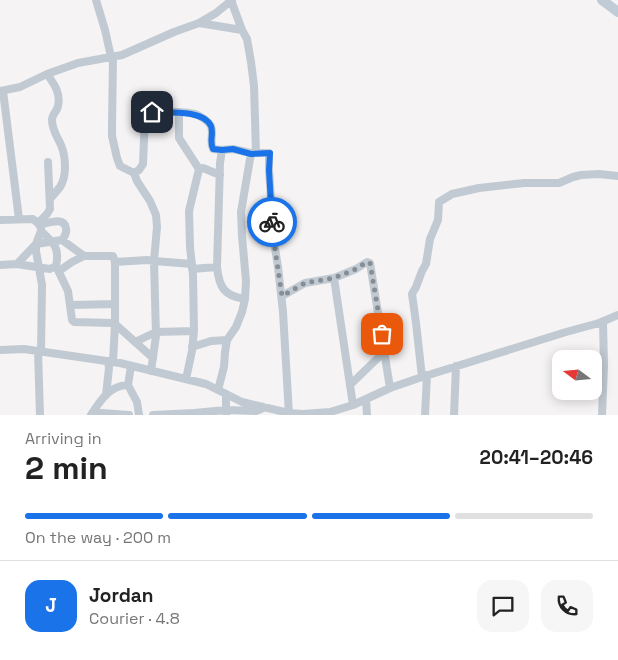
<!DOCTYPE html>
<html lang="en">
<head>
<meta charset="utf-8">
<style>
	:root { --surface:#fff; --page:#f6f6f6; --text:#222; --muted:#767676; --line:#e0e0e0; --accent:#1a73e8 }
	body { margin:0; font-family:"Space Grotesk",sans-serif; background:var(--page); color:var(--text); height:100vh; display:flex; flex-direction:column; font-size:19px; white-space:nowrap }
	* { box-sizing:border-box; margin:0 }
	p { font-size:16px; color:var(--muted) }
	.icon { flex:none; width:28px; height:28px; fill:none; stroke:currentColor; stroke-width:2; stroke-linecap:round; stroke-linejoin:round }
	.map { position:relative; height:415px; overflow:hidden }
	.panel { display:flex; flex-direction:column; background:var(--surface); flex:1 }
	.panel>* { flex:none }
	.needle { width:32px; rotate:286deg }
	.tools { position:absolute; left:552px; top:350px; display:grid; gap:10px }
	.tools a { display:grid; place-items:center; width:50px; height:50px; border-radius:10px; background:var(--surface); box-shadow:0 2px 12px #0003; font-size:25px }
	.pin { position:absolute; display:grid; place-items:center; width:42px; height:42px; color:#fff; margin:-21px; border-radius:10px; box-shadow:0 2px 8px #0006 }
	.courier { position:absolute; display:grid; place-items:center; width:50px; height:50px; margin:-25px; border:4px solid #1a73e8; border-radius:50%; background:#fff; color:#222; box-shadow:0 1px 6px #0007 }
	.summary em { font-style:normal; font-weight:700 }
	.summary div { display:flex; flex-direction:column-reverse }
	.summary { display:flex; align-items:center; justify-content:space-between; height:85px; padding:0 25px }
	h1 { font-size:32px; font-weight:700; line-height:38px }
	.bar { display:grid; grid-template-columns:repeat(4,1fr); gap:8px 5px; align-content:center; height:60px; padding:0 25px }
	.bar i { height:6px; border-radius:4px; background:var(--line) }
	.bar .selected { background:var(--accent) }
	.bar p { grid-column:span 4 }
	.line { display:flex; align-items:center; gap:12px; padding:0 25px; border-top:1px solid var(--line) }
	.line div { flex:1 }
	.round { display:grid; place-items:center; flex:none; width:52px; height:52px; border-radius:15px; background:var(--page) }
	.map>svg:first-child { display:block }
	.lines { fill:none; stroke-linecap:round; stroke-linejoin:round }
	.street { stroke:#c1cad2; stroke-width:8 }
	.secondary { stroke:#c1cbd6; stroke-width:10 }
	.done { stroke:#868d94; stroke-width:5; stroke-dasharray:0 9 }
	.route { stroke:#1a73e8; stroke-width:6 }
</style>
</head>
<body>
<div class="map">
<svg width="618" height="415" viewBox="0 0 618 415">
	<rect width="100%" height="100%" fill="#f5f3f3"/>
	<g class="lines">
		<!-- street -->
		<path class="street" d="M96,0L105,30L111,57
			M231,0L242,30L247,39L251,62L254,86L256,153
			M199,23L242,30
			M113,57L112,125V136L117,158L120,166L134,173L137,181L150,201L156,215L157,227L154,261L192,264
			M47,74C54,84 61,93 58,106C57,112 52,114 52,120C52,130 57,136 61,145C66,157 67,176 60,187C57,191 53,195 50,199
			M0,91L20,87L47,74L78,63L122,55L174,32L199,23L216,13L232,0
			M3,91L19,219
			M179,113V138L199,169
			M251,153H269V170L274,242L278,267L283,312L289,415
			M134,173L139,170L143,164L145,115L147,113C160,111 183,111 195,114C201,116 208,121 211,126C214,134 209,141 213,149L222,150
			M0,220L33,219L41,226V231L36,244V251L42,285L41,352
			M38,223L47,214L50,209L48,162
			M62,240L84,256
			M115,262L147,260L154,261L156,336L151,371
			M17,264L36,244L62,240C65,236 67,233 66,228C64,216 48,223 39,225
			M0,265L17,264L50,269L56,266C60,248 54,243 41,231
			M56,266L68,291L72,320L74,322L112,323L115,324L113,362
			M192,269L217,267
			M59,271L72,262L84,256H113L115,262V324L153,358
			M334,278L353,405
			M282,296L305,283L334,278L356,269L367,262L370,263L390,388
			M71,305L115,304
			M135,342L156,332L194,331
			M192,347L211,341L227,340
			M0,350L24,349L120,363L206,384L242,402L289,413L303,414L330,412L353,405L390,388L422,377L566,332L599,323L618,315
			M38,351L40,415
			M131,366L128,385L137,402L139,415
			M422,377L416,323L412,294L416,287L422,271L426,264L430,239L438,220L439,202L452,194L479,188L524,183H559L573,177L581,175L599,174L618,176
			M186,379L192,351L194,331L193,275L190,247L189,211L199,169L203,168L220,175
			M350,385L384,352
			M218,390L224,367L225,352L227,340L236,327L242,312L245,299L246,281L242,236L241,212L251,153L233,149L222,150L220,163L217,267C219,287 224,296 245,299
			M106,395L109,368L108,361
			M366,399L367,415
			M91,415C100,401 110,385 128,385
			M92,415L101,413L129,415
			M153,415L194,413L226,410L256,411L261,409L263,407
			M226,415V394
			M425,415L427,375
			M454,415L456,366
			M602,415L604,366L603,322"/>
		<!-- secondary -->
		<path class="secondary" d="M602,0L618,12"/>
	</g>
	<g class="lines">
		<!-- done -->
		<path class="done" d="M272,222L274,242L282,296L305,283L334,278L356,269L367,262L370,263L382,334"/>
		<!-- route -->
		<path class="route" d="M152,112C167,113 203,109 211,126C214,134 209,141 213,149L222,150L233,149L251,154L270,153L269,170L272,222"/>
	</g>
</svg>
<div class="tools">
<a><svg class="needle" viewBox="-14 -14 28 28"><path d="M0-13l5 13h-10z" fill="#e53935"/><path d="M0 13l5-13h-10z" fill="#767676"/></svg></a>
</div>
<div class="pin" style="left:382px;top:334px;background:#ea580c"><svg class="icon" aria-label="bag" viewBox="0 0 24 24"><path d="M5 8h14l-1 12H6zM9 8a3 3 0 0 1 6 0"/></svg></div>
<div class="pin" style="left:152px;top:112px;background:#1f2937"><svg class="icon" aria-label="home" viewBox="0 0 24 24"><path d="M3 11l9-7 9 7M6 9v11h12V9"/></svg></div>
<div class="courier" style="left:272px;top:222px"><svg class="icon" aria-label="bike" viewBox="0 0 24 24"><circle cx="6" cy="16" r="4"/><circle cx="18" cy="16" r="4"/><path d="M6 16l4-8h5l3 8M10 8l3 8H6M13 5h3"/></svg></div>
</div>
<section class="panel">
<div class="summary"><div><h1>2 min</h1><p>Arriving in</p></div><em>20:41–20:46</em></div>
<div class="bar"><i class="selected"></i><i class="selected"></i><i class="selected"></i><i></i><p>On the way · 200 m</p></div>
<div class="line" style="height:90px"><b class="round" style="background:var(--accent);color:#fff">J</b><div><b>Jordan</b><p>Courier · 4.8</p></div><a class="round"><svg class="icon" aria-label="chat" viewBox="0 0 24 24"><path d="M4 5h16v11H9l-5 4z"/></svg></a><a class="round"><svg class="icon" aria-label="phone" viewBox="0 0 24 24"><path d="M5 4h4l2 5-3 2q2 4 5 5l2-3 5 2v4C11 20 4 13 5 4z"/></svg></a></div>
</section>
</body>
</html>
